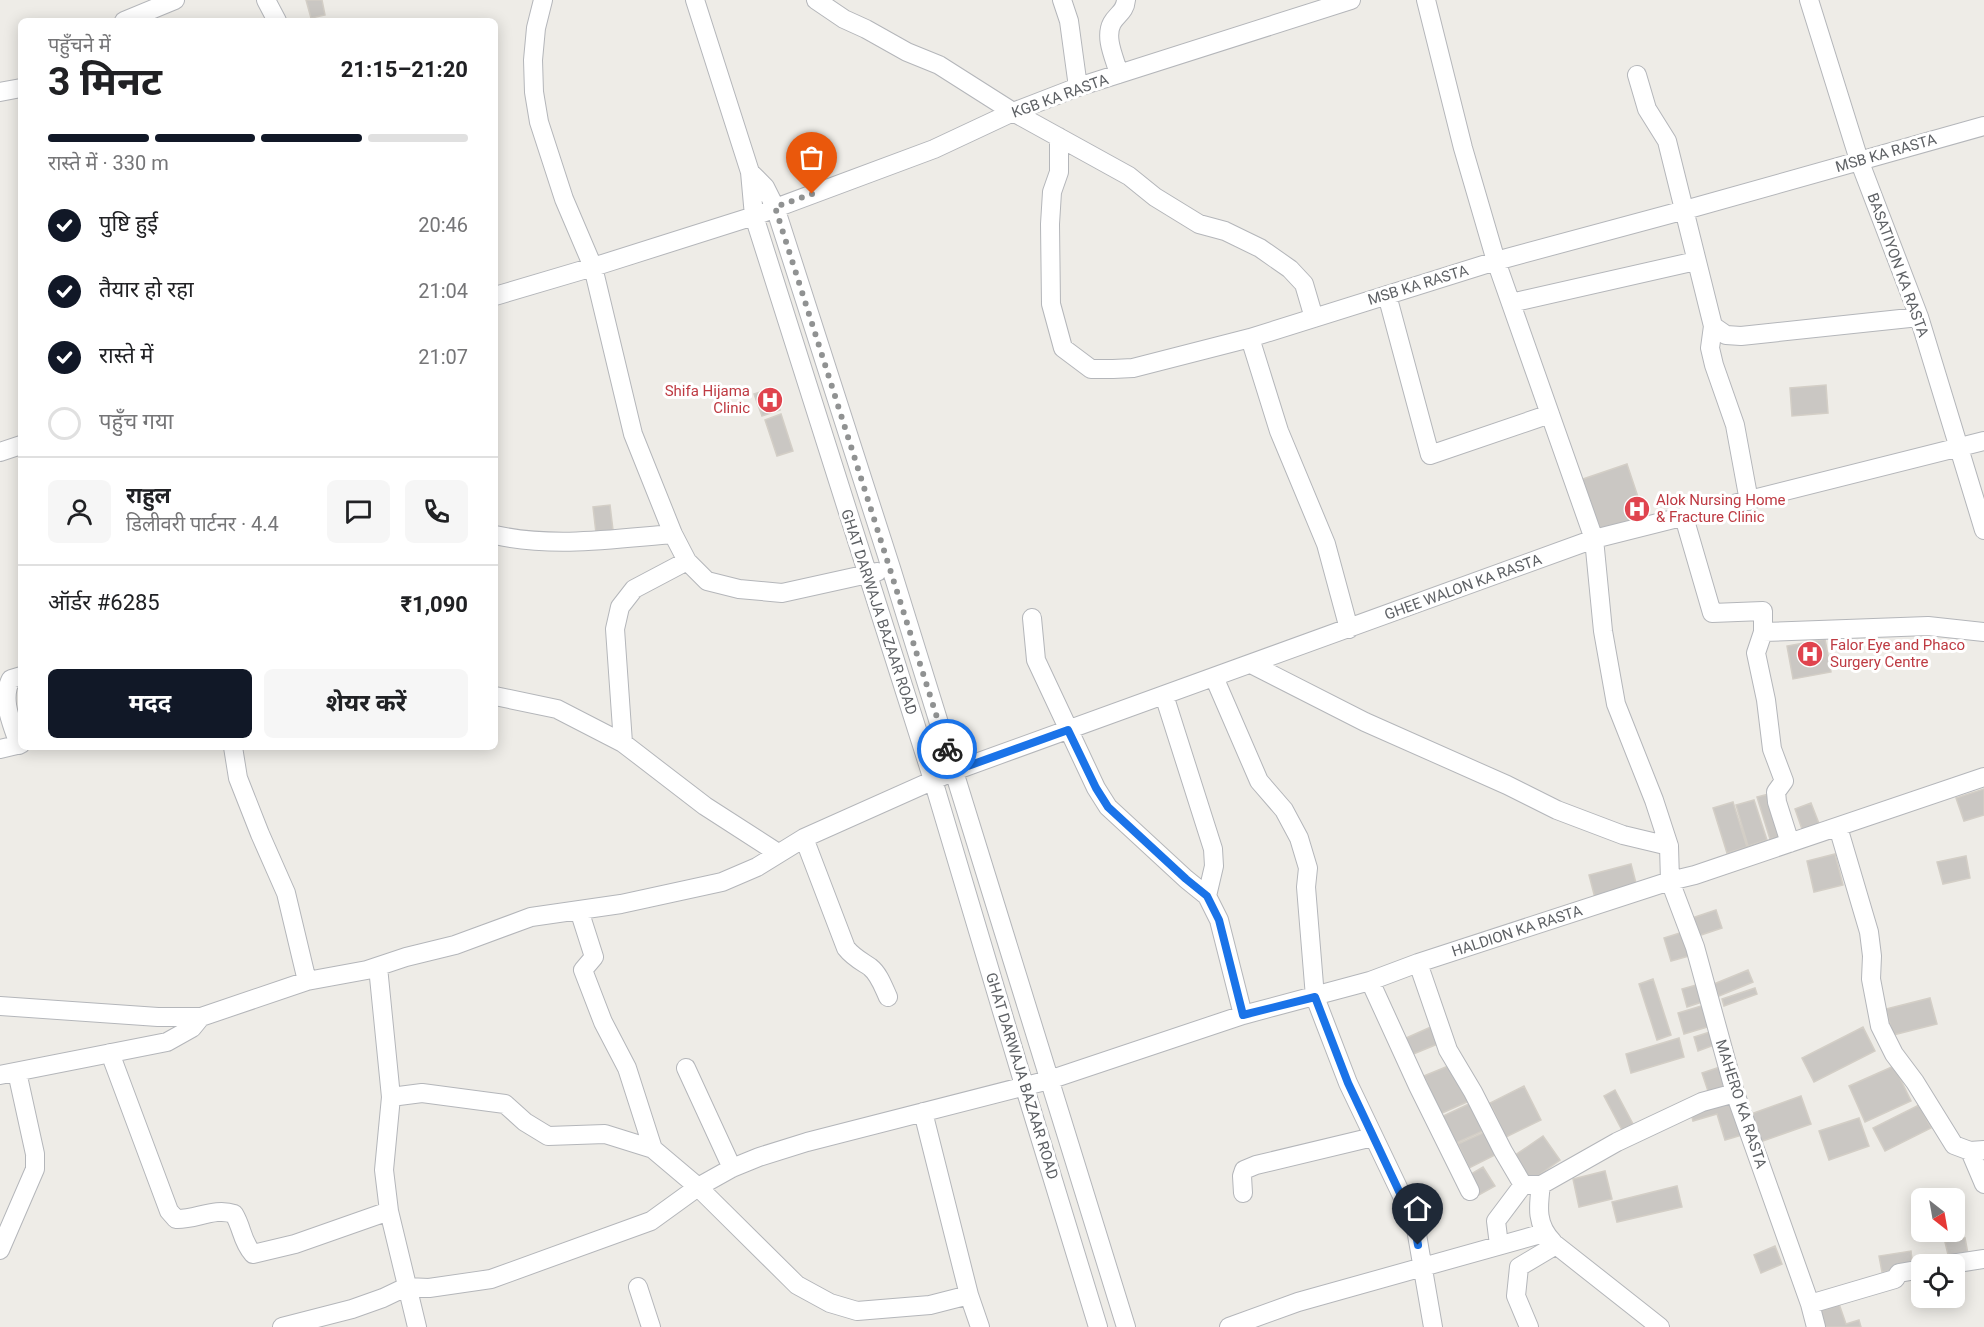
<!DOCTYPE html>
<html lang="hi">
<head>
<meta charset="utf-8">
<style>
	:root { --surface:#fff; --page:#f6f6f6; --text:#202124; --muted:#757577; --line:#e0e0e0; --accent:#111827 }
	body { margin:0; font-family:Roboto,"Noto Sans Devanagari",sans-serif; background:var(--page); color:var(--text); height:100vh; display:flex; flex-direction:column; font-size:22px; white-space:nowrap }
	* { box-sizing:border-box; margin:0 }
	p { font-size:20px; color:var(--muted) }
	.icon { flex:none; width:33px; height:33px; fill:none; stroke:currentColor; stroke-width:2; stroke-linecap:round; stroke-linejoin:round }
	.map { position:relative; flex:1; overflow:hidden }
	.panel { position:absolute; left:18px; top:18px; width:480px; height:732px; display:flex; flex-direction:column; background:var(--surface); border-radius:9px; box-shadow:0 3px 15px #0003 }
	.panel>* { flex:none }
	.needle { width:39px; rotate:149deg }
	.fabs { position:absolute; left:1911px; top:1188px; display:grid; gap:12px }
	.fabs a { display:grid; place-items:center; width:54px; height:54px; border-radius:9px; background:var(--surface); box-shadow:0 3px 15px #0003; font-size:30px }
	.pin { position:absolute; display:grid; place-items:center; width:51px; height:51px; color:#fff; margin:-62px -26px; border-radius:50% 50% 50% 0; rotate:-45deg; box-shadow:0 0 6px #0007 }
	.pin .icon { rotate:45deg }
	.courier { position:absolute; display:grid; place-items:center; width:60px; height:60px; margin:-30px; border:4px solid #1a73e8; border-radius:50%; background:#fff; color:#222; box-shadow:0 2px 8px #0007 }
	.overview em { font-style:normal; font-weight:700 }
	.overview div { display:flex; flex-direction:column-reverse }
	.overview { display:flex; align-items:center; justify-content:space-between; height:102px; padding:0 30px }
	h1 { font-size:39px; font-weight:700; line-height:45px }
	.bar { display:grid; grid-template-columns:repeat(4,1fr); gap:9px 6px; align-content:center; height:72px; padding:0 30px }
	.bar i { height:8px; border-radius:4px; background:var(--line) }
	.bar .current { background:var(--accent) }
	.bar p { grid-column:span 4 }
	.line { display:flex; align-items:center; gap:15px; padding:0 30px; border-top:2px solid var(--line) }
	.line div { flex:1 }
	.round { display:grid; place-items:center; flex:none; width:63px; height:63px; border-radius:9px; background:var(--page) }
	ol { padding:0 30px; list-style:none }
	li { display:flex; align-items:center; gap:18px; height:66px }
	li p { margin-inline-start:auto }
	li .icon { padding:6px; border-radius:50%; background:var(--accent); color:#fff; stroke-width:4 }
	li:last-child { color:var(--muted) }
	li i { width:33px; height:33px; border:3px solid var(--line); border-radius:50% }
	.cta { display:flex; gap:12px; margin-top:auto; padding:12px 30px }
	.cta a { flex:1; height:69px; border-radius:9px; background:var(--accent); color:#fff; font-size:24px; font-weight:700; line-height:69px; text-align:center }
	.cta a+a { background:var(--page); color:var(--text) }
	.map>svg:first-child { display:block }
	.building { fill:#cac7c3; stroke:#d3cec6; stroke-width:1.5 }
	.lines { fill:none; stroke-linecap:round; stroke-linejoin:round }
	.minor-casing { stroke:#b4b6ba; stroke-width:20 }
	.minor { stroke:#fff; stroke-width:18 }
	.done { stroke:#909292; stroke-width:6; stroke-dasharray:0 10.8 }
	.route { stroke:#1a73e8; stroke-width:8 }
	.labels { text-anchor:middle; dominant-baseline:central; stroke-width:6; stroke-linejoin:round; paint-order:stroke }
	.street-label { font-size:15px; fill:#5e6165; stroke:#fff }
	.health-label { font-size:15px; fill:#be3a42; stroke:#fff; text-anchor:start }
</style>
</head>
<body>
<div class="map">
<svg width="1984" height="1327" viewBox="0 0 1984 1327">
	<rect width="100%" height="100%" fill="#eeece7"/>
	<!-- building -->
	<path class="building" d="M306,0H322L325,15L311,18Z
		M1826,385L1828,413L1792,416L1790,388Z
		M773,388L780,410L762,416L754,394Z
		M781,414L793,451L777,456L765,420Z
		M1627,464L1645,518L1598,534L1580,480Z
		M610,505L613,530L596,533L593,507Z
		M1825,639L1831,672L1793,679L1787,646Z
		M1984,789V815L1964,821L1956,798Z
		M1769,794L1782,836L1770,839L1757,797Z
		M1754,800L1767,840L1748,846L1736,805Z
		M1733,802L1747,847L1727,853L1713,808Z
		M1811,803L1820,826L1803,832L1795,809Z
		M1835,854L1843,885L1814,892L1807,861Z
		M1966,856L1970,878L1943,884L1937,862Z
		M1631,864L1637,887L1595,898L1589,875Z
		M1716,910L1722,928L1695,937L1689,919Z
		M1683,932L1689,956L1671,961L1664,938Z
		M1748,970L1753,982L1719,996L1714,984Z
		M1653,979L1671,1035L1657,1040L1639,984Z
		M1700,984L1705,1001L1687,1007L1682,989Z
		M1755,988L1757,994L1724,1006L1722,999Z
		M1930,998L1937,1024L1893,1035L1886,1009Z
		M1708,1004L1714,1025L1684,1034L1678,1013Z
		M1433,1026L1440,1043L1411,1055L1404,1039Z
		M1863,1027L1875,1051L1814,1082L1802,1058Z
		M1710,1032L1714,1045L1698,1051L1694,1037Z
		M1679,1038L1684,1057L1631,1073L1626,1054Z
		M1453,1064L1469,1101L1440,1114L1424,1076Z
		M1894,1066L1911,1101L1865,1122L1849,1086Z
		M1720,1067L1727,1092L1710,1097L1702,1073Z
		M1524,1086L1541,1120L1506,1137L1490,1103Z
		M1615,1090L1633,1124L1622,1130L1604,1096Z
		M1801,1096L1811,1124L1760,1142L1751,1114Z
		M1732,1097L1742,1135L1725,1140L1717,1114L1693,1121L1690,1109Z
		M1473,1102L1485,1130L1456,1143L1443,1116Z
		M1919,1105L1931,1128L1885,1151L1873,1128Z
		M1859,1118L1869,1146L1829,1160L1819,1131Z
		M1485,1132L1495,1155L1469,1168L1458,1144Z
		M1543,1136L1560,1160L1529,1182L1511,1158Z
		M1483,1167L1495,1186L1477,1196L1466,1177Z
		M1605,1171L1612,1199L1579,1207L1573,1179Z
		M1677,1186L1682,1207L1617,1222L1612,1202Z
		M1965,1238L1969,1259L1950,1263L1945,1242Z
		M1775,1246L1782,1264L1761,1273L1754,1255Z
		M1911,1251L1913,1268L1882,1272L1879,1256Z
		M1922,1275V1297L1915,1298L1911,1277Z
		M1837,1298L1846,1324L1859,1320L1861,1327H1825L1818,1304Z"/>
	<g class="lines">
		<!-- minor casing -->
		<g class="minor-casing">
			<path id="minor" d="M266,0L277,21
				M543,0L536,28L533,60L534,92L539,122L564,199L593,267L633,434L673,534L687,561L707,581L739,589L782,593L877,572
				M695,0L750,172L754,216L933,780L1024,1085L1098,1327
				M816,0L844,19L866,29L907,52L939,65L1013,112L1129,176L1155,197L1199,224L1225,231L1260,248L1290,269L1304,284L1314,318
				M1062,0L1069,21L1078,87
				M1426,0L1463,148L1496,261L1594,539L1603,631L1616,704L1654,800L1669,846L1670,881L1695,947L1735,1093L1810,1304L1816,1327
				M1809,0L1859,160L1919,317L1984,530
				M124,21L175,0
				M1119,74C1115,59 1104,38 1112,23C1117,14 1125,12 1126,0
				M1637,75L1647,109L1667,141L1713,326L1726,335L1741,336L1919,317
				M0,92L21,88
				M1059,137V172L1052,192L1050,224L1051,304L1063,348L1091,369H1113L1133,368L1250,338L1496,261L1685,210L1984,126
				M750,172L765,187L775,207L891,568L1126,1327
				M1387,295L1430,455L1550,414
				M495,296L593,267L754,216L934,149L1013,112L1078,87L1351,0
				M1511,303L1696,261
				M1713,326L1710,348L1714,365L1735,425L1749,501
				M1250,338L1279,431L1326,544L1349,629
				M0,452L21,445
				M1684,517L1712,613L1763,611V632
				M495,535C554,548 613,539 673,534
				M1032,618L1036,660L1096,788L1108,807L1186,879L1207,896L1219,920L1243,1015
				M1251,664L1365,722L1507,785L1557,810L1623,835L1669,846
				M1214,677L1259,781L1284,810L1299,838L1308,868L1306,887L1315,997L1348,1083L1415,1223L1433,1327
				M1164,695L1213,849L1214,866L1207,896
				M495,696L557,709L623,743L705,806L778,853
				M623,743L615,629L620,607L634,589L687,561
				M19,745C12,723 0,700 11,679L21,676
				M233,747L238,778L260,834L286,893L307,981
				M0,749L21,744
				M1838,827L1869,932L1872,956L1871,979L1880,1026L1894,1054L1915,1082L1954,1145L1970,1151L1984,1150
				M804,838L846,948C853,957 861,961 870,967C879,974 883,986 888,997
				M1790,843L1777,802L1776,792L1784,781L1772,749L1766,700L1756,653L1763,632L1928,626L1984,632
				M579,910L594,957L583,970L603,1022L627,1068L653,1149
				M1418,963L1448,1050L1473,1092L1503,1151L1523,1185H1541L1617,1142L1702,1102L1735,1093
				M378,967L391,1097L384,1170L389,1211L417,1327
				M1370,981L1418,1086L1470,1191
				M0,1006L158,1017H201L307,981L367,970L406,957L455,945L531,917L621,904L722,882L757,867L804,838L954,771L1594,539L1984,441
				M110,1053L169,1211L176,1219C195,1220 215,1207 234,1214C243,1229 241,1240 253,1254L295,1244L389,1211
				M686,1068L732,1168
				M0,1075L167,1042L192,1028L201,1017
				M391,1097L422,1093L505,1104L525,1122L548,1136L605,1134L653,1149L698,1187L797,1285L830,1303L857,1311L930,1305L969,1295
				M923,1112L969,1295L980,1327
				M1970,1151L1984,1184
				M1541,1185C1538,1207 1536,1225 1553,1242
				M1243,1193L1242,1176L1244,1170L1256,1165L1373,1137
				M1499,1245L1496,1221L1523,1185
				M0,1250L35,1169V1154L17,1072
				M1951,1264L1984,1259
				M638,1287L651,1327
				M1810,1304L1895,1279L1899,1273L1922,1269
				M282,1327L352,1309L383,1298L406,1287L429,1288L491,1279L651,1221L698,1187L732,1168L759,1157L807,1142L1049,1080L1243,1015L1370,981L1418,963L1670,881L1695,875L1984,777
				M1229,1327L1298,1302L1544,1233
				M1529,1327L1516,1296L1519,1267L1556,1245L1660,1327"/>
		</g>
		<!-- minor -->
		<use href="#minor" class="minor"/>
	</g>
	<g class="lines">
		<!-- done -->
		<path class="done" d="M812,194L775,207L947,749"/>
		<!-- route -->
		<path class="route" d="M947,749L954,771L1068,730L1096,788L1108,807L1186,879L1207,896L1219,920L1243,1015L1315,997L1348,1083L1414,1223L1418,1245"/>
	</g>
	<!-- icons -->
	<defs>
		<g id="hospital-disc" transform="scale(1.35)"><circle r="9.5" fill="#e0444e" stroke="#fff"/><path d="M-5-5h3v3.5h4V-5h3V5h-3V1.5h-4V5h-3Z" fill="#fff"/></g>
	</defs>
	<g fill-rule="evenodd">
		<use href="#hospital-disc" x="770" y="400"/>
		<use href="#hospital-disc" x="1637" y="509"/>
		<use href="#hospital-disc" x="1810" y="654"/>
	</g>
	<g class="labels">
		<!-- street labels -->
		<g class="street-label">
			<text transform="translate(1060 96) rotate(-20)">KGB KA RASTA</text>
			<text transform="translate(1886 153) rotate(-16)">MSB KA RASTA</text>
			<text transform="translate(1898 265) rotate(70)">BASATIYON KA RASTA</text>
			<text transform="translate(1418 285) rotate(-17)">MSB KA RASTA</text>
			<text transform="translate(1463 587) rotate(-20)">GHEE WALON KA RASTA</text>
			<text transform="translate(879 612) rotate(72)">GHAT DARWAJA BAZAAR ROAD</text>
			<text transform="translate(1517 931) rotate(-18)">HALDION KA RASTA</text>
			<text transform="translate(1022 1076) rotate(73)">GHAT DARWAJA BAZAAR ROAD</text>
			<text transform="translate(1741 1104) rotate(72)">MAHERO KA RASTA</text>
		</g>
		<!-- health labels -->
		<g class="health-label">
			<text x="750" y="391" text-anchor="end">Shifa Hijama<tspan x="750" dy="17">Clinic</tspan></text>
			<text x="1656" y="500">Alok Nursing Home<tspan x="1656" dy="17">&amp; Fracture Clinic</tspan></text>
			<text x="1830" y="645">Falor Eye and Phaco<tspan x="1830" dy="17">Surgery Centre</tspan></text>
		</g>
	</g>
</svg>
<div class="fabs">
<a><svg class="needle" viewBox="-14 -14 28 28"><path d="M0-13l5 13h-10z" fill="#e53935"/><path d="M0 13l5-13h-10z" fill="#757577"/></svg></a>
<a><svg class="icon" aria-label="locate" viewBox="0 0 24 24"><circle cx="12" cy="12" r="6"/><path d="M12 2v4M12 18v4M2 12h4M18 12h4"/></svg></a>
</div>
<div class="pin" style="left:812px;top:194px;background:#ea580c"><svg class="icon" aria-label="bag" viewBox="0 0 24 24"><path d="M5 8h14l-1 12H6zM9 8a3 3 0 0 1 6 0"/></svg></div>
<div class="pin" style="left:1418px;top:1245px;background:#1f2937"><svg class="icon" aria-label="home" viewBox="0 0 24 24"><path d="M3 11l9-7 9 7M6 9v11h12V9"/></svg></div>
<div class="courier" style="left:947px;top:749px"><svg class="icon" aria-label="bike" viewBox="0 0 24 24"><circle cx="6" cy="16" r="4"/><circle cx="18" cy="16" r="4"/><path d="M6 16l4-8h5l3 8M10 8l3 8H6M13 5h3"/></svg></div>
<section class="panel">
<div class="overview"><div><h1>3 मिनट</h1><p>पहुँचने में</p></div><em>21:15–21:20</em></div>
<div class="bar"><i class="current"></i><i class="current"></i><i class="current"></i><i></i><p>रास्ते में · 330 m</p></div>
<ol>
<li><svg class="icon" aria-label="check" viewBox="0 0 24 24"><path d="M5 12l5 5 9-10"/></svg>पुष्टि हुई<p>20:46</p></li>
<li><svg class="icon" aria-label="check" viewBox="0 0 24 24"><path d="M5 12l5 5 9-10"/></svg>तैयार हो रहा<p>21:04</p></li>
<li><svg class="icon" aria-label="check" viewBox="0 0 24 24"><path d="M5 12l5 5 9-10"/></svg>रास्ते में<p>21:07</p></li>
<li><i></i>पहुँच गया</li>
</ol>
<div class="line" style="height:108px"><a class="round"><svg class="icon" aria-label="person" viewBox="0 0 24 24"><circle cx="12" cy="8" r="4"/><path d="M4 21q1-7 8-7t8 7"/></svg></a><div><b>राहुल</b><p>डिलीवरी पार्टनर · 4.4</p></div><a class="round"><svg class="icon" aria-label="chat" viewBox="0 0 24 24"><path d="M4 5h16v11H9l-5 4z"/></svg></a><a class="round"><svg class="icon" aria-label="phone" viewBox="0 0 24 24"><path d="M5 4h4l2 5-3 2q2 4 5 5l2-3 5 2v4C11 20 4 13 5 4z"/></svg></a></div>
<div class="line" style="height:78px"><div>ऑर्डर #6285</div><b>₹1,090</b></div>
<div class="cta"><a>मदद</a><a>शेयर करें</a></div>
</section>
</div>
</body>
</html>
